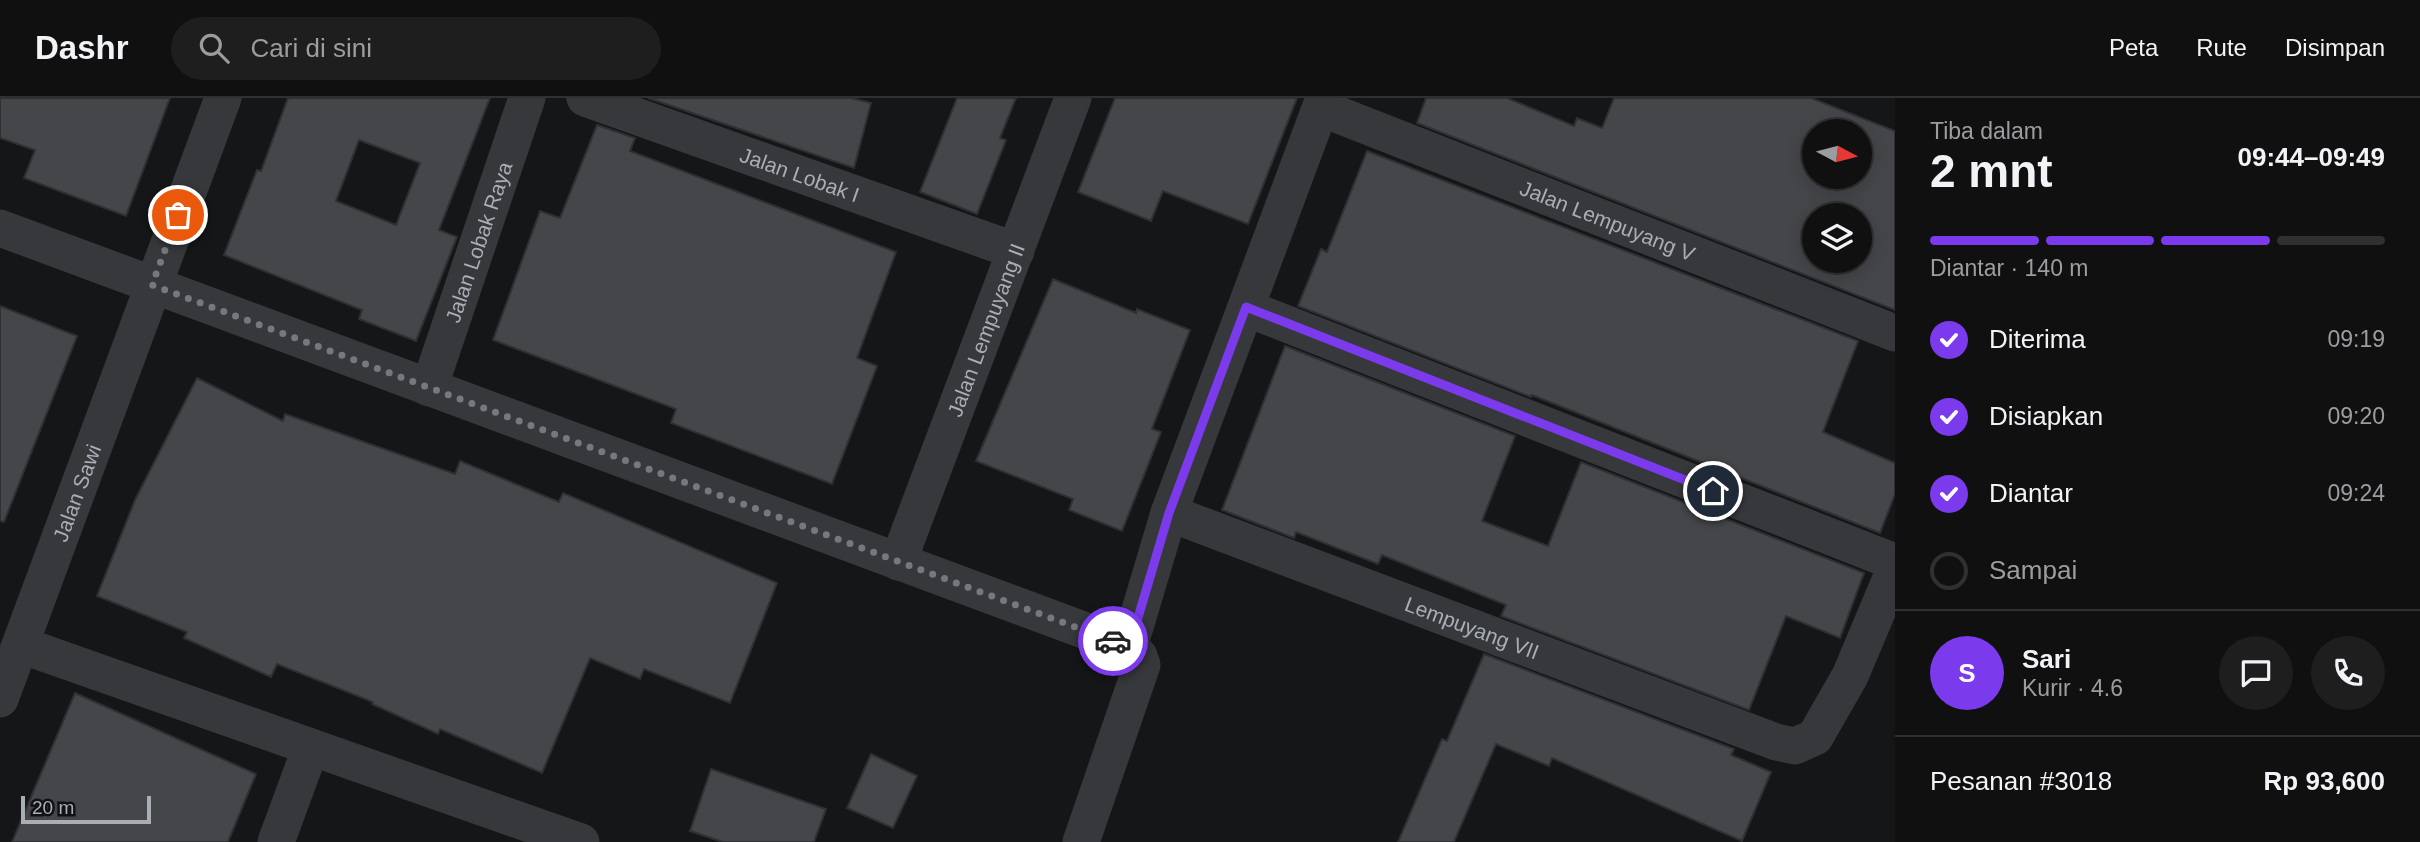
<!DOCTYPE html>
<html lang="id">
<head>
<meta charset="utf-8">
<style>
	:root { --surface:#101011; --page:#1e1e1f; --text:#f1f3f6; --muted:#9c9d9f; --line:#303031; --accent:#7c3aed }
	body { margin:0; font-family:Arial,sans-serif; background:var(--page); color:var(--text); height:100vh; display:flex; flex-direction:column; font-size:26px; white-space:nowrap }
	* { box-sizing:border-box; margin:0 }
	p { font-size:23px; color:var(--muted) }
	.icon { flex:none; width:38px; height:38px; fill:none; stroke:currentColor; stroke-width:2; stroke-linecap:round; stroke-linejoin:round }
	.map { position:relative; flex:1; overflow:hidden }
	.drawer { display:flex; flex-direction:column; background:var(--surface); width:525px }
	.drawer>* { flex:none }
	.needle { width:46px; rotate:97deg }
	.fabs { position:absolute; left:1802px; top:21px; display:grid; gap:14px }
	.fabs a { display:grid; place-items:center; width:70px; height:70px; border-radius:50%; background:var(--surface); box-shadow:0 4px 18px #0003,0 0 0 2px var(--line); font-size:35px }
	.scale { position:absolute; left:21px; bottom:18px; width:130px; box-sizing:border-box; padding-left:7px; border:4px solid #a8aeb6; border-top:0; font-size:19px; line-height:24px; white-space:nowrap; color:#a8aeb6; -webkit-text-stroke:5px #101112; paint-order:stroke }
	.pin { position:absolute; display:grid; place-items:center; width:60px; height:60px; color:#fff; margin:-30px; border:4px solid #fff; border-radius:50%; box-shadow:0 2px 7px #0007 }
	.courier { position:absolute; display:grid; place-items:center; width:70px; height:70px; margin:-35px; border:5px solid #7c3aed; border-radius:50%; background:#fff; color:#222; box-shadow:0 2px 9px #0007 }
	.summary em { font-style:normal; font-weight:800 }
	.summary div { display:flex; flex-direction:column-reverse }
	.summary { display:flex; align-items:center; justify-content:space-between; height:119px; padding:0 35px }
	h1 { font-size:46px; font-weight:800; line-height:52px }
	.bar { display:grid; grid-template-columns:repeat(4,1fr); gap:10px 7px; align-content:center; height:84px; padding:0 35px }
	.bar i { height:9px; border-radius:5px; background:var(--line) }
	.bar .on { background:var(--accent) }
	.bar p { grid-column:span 4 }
	.line { display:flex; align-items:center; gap:18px; padding:0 35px; border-top:2px solid var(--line) }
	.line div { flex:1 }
	.round { display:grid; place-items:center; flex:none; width:74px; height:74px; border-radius:37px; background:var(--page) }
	ol { padding:0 35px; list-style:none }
	li { display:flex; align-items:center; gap:21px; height:77px }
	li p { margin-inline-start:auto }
	li .icon { padding:7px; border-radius:50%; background:var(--accent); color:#fff; stroke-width:4 }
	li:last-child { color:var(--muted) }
	li i { width:38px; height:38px; border:4px solid var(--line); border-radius:50% }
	header { display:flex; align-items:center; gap:42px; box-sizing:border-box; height:98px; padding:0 35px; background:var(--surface); border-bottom:2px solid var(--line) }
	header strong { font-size:33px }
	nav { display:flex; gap:38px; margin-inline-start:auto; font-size:24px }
	.search { width:490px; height:63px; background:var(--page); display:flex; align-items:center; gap:18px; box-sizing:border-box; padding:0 24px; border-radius:38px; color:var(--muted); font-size:26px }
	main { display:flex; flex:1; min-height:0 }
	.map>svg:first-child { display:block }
	.building { fill:#44464a; stroke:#2f3033; stroke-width:2; fill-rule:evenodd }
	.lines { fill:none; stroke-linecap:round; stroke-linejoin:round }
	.minor { stroke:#37383c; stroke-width:37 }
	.done { stroke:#75797e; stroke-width:7; stroke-dasharray:0 12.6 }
	.route { stroke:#7c3aed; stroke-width:9 }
	.labels { text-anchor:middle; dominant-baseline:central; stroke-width:6; stroke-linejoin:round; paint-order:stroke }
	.street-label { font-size:21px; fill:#a8aeb6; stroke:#101112 }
</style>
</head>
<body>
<header>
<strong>Dashr</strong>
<div class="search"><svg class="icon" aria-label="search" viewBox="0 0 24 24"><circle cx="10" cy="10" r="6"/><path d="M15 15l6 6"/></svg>Cari di sini</div>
<nav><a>Peta</a><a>Rute</a><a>Disimpan</a></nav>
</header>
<main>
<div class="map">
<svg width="1895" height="744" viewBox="0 0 1895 744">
	<rect width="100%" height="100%" fill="#151617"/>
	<!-- building -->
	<path class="building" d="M0,0H170L126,118L24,80L35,52L0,40Z
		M288,0H490L439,132L457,139L416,243L359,221L362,212L224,157L257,72L261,73ZM359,42L420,65L396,127L336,103Z
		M648,0H851L871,5L854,70Z
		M957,0H1016L1000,40L1006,42L977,116L920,94Z
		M1115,0H1297L1248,126L1163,93L1151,123L1078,94Z
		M1426,0H1507L1574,28L1577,20L1602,30L1614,0H1811L1895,33V212L1417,25ZM1815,33H1860V79H1815ZM1815,117H1860V163H1815Z
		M597,27L635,40L630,53L896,154L857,260L877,268L832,386L671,325L676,311L493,242L540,113L560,120Z
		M1367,53L1858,243L1823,334L1895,365V396L1880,435L1532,297L1531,299L1298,208L1321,151L1327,154Z
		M1053,181L1136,215L1137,211L1190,232L1152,331L1161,334L1122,433L1069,412L1073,401L976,363Z
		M0,208L77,238L4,424L0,423Z
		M1285,248L1515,338L1482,423L1548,448L1581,364L1864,475L1840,540L1786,518L1749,612L1501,518L1506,507L1382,457L1378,466L1296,434L1294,440L1222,412Z
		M197,280L283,323L285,316L455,376L460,363L559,404L563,395L777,485L730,605L644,571L640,581L590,560L542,675L440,631L438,636L372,606L373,604L277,566L271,579L184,540L187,534L97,498L135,402Z
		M1484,556L1734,651L1731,657L1771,674L1742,743L1552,660L1549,668L1496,646L1454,744H1398L1442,641L1447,643Z
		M75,595L256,676L228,744H12Z
		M871,656L917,678L893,730L847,710Z
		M711,671L826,711L814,744H723L690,733Z"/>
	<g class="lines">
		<!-- minor -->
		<g class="minor">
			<path id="s1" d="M585,0L1016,153"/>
			<path id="s2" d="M1321,10L1895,235"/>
			<path d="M0,130L1129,549L1139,558L1142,567L1081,744"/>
			<path d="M1246,210L1895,464"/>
			<path id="s3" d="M429,290L527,0"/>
			<path id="s4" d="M1169,415L1776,644L1795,648L1815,639L1850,578L1895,471"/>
			<path id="s5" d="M898,464L1073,0"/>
			<path d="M21,547L581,744"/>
			<path d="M1129,549L1169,415L1324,0"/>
			<path id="s6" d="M0,601L223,0"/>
			<path d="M276,744L311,649"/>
		</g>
	</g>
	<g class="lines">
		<!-- done -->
		<path class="done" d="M178,117L152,187L1113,543"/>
		<!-- route -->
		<path class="route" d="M1113,543L1129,550L1169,415L1246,209L1713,393"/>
	</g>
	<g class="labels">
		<!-- street labels -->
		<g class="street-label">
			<text stroke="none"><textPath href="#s1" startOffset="228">Jalan Lobak I</textPath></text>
			<text stroke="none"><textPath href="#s2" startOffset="308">Jalan Lempuyang V</textPath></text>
			<text stroke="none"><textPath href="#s3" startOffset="154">Jalan Lobak Raya</textPath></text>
			<text stroke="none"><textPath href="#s5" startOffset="248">Jalan Lempuyang II</textPath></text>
			<text stroke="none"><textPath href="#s6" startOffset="220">Jalan Sawi</textPath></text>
			<text stroke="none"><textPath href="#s4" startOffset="324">Lempuyang VII</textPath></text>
		</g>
	</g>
</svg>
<div class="fabs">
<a><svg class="needle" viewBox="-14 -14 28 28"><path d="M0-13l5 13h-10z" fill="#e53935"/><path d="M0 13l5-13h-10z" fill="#9c9d9f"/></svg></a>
<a><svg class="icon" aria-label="layers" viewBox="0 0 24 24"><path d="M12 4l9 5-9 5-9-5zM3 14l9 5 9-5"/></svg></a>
</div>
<div class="scale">20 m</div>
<div class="pin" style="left:178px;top:117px;background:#ea580c"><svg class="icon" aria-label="bag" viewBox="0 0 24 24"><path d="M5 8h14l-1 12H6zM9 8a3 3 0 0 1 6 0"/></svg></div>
<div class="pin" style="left:1713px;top:393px;background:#1f2937"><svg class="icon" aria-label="home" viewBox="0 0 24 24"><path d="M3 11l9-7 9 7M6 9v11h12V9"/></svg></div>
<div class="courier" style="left:1113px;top:543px"><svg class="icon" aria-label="car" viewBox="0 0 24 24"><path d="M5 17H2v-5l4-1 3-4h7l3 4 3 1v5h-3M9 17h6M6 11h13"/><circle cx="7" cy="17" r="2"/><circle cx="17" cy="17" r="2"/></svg></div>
</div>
<section class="drawer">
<div class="summary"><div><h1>2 mnt</h1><p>Tiba dalam</p></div><em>09:44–09:49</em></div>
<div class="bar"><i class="on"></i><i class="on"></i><i class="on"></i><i></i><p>Diantar · 140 m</p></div>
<ol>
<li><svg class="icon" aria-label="check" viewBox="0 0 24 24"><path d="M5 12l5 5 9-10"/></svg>Diterima<p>09:19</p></li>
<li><svg class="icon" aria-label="check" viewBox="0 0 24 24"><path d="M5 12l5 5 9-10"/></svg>Disiapkan<p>09:20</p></li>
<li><svg class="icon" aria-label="check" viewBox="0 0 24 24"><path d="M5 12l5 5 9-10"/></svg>Diantar<p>09:24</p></li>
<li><i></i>Sampai</li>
</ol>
<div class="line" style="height:126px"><b class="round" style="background:var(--accent);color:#fff">S</b><div><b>Sari</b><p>Kurir · 4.6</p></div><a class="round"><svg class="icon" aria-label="chat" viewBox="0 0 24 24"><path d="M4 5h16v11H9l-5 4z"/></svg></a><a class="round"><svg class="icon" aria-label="phone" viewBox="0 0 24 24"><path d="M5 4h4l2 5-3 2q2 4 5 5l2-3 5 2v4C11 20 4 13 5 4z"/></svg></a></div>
<div class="line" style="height:91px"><div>Pesanan #3018</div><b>Rp 93,600</b></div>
</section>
</main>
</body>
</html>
